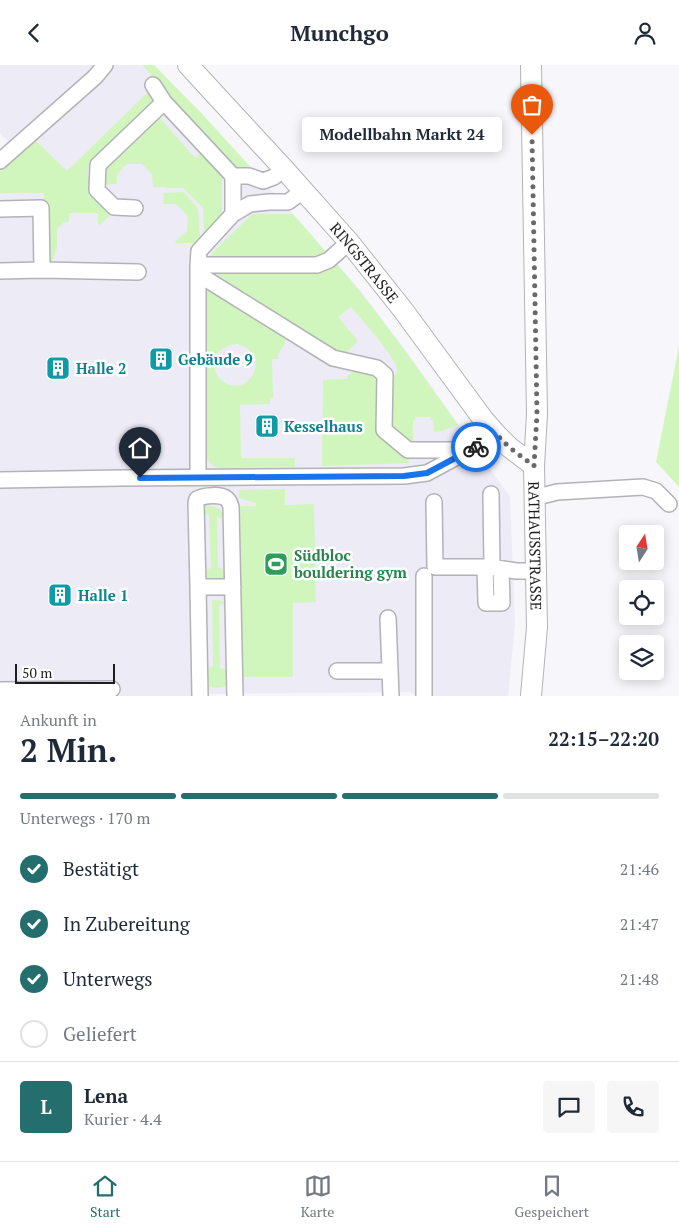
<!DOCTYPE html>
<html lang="de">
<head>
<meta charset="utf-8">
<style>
	:root { --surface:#fff; --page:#f6f6f7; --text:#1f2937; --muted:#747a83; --line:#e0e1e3; --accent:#246f6e }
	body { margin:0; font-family:"PT Serif",serif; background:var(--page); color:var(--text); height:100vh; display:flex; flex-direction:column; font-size:19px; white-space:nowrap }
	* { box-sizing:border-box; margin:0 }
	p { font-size:16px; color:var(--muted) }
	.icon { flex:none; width:28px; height:28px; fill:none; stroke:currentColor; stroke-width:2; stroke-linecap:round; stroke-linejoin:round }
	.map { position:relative; height:631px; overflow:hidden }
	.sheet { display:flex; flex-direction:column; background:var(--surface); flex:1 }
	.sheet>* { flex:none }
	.needle { width:32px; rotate:12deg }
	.controls { position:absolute; left:619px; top:460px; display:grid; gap:10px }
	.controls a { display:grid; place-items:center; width:45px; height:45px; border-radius:5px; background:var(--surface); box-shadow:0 2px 12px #0003; font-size:25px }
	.scale { position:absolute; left:15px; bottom:12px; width:100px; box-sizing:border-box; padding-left:5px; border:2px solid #1d1d1f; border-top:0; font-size:14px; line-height:18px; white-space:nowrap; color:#1d1d1f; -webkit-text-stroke:4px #fff; paint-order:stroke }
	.pin { position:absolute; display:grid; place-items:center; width:42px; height:42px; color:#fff; margin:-51px -21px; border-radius:50% 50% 50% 0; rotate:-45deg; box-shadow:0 0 5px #0007 }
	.pin .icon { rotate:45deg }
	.courier { position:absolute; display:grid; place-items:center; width:50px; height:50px; margin:-25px; border:4px solid #1a73e8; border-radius:50%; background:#fff; color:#222; box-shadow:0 1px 6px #0007 }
	.bubble { position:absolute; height:35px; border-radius:5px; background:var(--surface); box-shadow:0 2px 12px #0003; font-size:16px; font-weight:700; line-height:35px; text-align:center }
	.head em { font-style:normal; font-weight:700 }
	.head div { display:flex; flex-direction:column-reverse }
	.head { display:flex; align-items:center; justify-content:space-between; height:85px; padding:0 20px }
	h1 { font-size:32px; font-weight:700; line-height:38px }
	.bar { display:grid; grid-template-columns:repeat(4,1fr); gap:8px 5px; align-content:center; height:60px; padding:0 20px }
	.bar i { height:6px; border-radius:4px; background:var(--line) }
	.bar .on { background:var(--accent) }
	.bar p { grid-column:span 4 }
	.line { display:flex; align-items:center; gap:12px; padding:0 20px; border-top:1px solid var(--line) }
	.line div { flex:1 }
	.round { display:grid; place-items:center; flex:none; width:52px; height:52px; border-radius:5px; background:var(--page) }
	ol { padding:0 20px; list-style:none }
	li { display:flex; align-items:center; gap:15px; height:55px }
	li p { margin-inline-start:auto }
	li .icon { padding:5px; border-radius:50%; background:var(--accent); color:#fff; stroke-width:4 }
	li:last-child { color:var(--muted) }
	li i { width:28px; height:28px; border:2px solid var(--line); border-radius:50% }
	header { display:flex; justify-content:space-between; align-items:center; height:65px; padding:0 20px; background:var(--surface); font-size:22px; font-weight:700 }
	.menu { display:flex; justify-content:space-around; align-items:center; height:70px; border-top:1px solid var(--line); background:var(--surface); font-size:14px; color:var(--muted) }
	.menu a { display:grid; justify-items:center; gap:2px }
	.menu .on { color:var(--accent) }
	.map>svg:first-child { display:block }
	.built { fill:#ecebf6 }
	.green { fill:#d1f6bd; fill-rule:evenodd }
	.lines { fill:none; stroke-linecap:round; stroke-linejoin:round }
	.minor-casing { stroke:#b3b3b7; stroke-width:18 }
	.major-casing { stroke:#b3b3b7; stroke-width:22 }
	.minor { stroke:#fff; stroke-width:15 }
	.major { stroke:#fff; stroke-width:20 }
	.done { stroke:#69696c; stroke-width:5; stroke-dasharray:0 9 }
	.route { stroke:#1a73e8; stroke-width:6 }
	.labels { text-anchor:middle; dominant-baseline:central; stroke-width:5; stroke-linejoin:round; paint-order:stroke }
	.street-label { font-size:15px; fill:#1d1d1f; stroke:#fff }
	.culture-label { font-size:15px; font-weight:bold; fill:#0d838f; stroke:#fff; text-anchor:start }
	.leisure-label { font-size:15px; font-weight:bold; fill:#27864d; stroke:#fff; text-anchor:start }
</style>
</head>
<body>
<header><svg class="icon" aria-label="back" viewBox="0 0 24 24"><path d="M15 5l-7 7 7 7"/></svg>Munchgo<svg class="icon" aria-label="person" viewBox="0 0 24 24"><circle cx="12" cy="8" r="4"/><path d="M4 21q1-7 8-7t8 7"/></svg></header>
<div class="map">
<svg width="679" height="631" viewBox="0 0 679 631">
	<rect width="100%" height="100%" fill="#f7f6fa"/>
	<!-- built -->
	<path class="built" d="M0,0H154L203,50L293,149L359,224L409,290L510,432L515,559L508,631H417L410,627L209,629L208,631H0V90L12,80L0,68Z"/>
	<!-- green -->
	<path class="green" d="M142,0H154L203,50L254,106L238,107L155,20L158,17Z
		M150,25L154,31L153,36L88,101V114H92L103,138L101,141L110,150L100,160L98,159V148H69V157H64L57,164V183L51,199H44V128H0V102L33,73L67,106Z
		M160,53L195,93L203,87L220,106L222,110V150L204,169L203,143L183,123H167L165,122H153L152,109L142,99H127L117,109V119L102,120V104Z
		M184,127L198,144L200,173L196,178H175V177L187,166L188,151L176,139H163L164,128Z
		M252,149H293L327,188L315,193L215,194L212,191V188Z
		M336,198C380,249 419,305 458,360L442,366L434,367L433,355H431V352H416L415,355H413V376H406L393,365L389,356V313C393,311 397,309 397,305C398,295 359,251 351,242L338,252L358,276L344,290H335L216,212L217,210L221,207L322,206Z
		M209,223L283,269C290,281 277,283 278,294H272L273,333H270V339L240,340L241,393H295V402L220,403C211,401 209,397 205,389V225ZM237,279C273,288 250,334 224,317C220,314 216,310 215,305C211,290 223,280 237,279Z
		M679,281V422L656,397Z
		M353,307L374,309L381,318V356L408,387L409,398L322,401L323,315L336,314H347L348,310Z
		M285,424V440L314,439L316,537L293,538V612H242L237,461L239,459V441H256V438L239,433V425Z
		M202,439C214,441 222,443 227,455L217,452L218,502L229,506C225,517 211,515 202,512L201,507L211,503L209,450L199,449Z
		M212,535L226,536L227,540L219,539L220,603L231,606L227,621C221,623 212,623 206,620L204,606L213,601Z"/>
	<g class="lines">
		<!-- minor casing -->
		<g class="minor-casing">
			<path id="minor" d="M153,20L164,37L233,111
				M0,96L95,12L105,0
				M233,111H249L263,116L274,112L284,104
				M135,143L114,142L97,125L98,100L164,37
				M0,144L41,143L42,205
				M233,149V111
				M198,200L199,186L233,149L250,139L269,137H288L303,126
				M0,206L42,205L138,207
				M198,209V200H317L329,195L349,177
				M198,412V209L333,293L377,303L385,310L384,365L408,385H470L498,371
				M0,415L121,413L404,411L427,408L466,387
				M491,429L492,502
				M534,433L557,427L643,422L656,426L669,439
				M434,437L435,502H492L516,506H536
				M485,502L486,538H502L501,504
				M424,511V631
				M198,522L196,438L197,434C204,430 221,429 227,434C230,437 230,438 231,442L235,631
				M388,553L391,631
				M337,606H390
				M0,625L112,624
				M200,631L198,522H233"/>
		</g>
		<!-- major casing -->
		<g class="major-casing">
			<g id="major">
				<path id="s1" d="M188,0L284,104L349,177L403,245L483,354L498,371L509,382L534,401"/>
				<path id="s2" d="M531,0L537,349L534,401L537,562L531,631"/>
			</g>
		</g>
		<!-- minor -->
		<use href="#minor" class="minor"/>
		<!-- major -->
		<use href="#major" class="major"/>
	</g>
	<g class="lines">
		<!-- done -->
		<path class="done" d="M476,382L498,371L509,382L534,401L537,349L532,70"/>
		<!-- route -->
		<path class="route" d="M140,413L404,411L427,408L476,382"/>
	</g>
	<!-- icons -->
	<defs>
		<g id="building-square" transform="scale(1.25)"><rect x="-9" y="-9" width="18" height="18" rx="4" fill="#0f9aa8" stroke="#fff"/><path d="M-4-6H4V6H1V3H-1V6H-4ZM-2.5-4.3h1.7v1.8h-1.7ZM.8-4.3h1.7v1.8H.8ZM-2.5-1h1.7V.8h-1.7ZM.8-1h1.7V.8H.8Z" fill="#fff"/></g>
		<g id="stadium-square" transform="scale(1.25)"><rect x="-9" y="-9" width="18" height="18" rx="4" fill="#2e9e5b" stroke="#fff"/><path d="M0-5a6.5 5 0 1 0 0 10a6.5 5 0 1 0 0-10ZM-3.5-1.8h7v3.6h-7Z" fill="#fff"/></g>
	</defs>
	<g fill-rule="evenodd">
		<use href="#building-square" x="161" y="294"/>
		<use href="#building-square" x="58" y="303"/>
		<use href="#building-square" x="267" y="361"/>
		<use href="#stadium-square" x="276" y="499"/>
		<use href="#building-square" x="60" y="530"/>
	</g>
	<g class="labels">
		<!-- street labels -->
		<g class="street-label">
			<text stroke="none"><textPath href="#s1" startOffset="265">RINGSTRASSE</textPath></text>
			<text stroke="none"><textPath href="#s2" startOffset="481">RATHAUSSTRASSE</textPath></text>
		</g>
		<!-- culture labels -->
		<g class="culture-label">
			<text x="178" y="294">Gebäude 9</text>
			<text x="76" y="303">Halle 2</text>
			<text x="284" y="361">Kesselhaus</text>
			<text x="78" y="530">Halle 1</text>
		</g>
		<!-- leisure labels -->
		<g class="leisure-label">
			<text x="294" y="490">Südbloc<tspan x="294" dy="17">bouldering gym</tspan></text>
		</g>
	</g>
</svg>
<div class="controls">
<a><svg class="needle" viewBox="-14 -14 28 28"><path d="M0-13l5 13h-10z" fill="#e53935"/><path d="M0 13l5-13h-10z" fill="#747a83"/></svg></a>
<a><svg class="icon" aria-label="locate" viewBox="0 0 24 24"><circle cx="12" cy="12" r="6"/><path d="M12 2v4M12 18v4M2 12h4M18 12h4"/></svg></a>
<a><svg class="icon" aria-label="layers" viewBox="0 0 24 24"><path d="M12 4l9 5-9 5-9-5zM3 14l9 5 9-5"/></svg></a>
</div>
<div class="scale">50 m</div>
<div class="pin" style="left:532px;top:70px;background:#ea580c"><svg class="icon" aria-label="bag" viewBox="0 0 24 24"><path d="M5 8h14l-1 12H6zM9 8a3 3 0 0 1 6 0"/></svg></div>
<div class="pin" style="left:140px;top:413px;background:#1f2937"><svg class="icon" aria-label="home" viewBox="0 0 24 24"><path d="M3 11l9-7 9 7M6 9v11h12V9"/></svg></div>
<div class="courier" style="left:476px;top:382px"><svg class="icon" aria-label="bike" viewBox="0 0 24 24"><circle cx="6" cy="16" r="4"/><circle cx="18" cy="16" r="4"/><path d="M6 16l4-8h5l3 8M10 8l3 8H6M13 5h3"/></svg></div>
<div class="bubble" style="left:302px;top:52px;width:200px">Modellbahn Markt 24</div>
</div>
<section class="sheet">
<div class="head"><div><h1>2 Min.</h1><p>Ankunft in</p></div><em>22:15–22:20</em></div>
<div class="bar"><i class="on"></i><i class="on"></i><i class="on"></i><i></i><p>Unterwegs · 170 m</p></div>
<ol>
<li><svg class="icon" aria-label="check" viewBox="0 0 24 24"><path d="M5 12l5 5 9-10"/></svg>Bestätigt<p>21:46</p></li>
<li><svg class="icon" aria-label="check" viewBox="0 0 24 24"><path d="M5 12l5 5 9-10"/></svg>In Zubereitung<p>21:47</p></li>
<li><svg class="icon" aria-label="check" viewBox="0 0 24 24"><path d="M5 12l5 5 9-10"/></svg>Unterwegs<p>21:48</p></li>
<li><i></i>Geliefert</li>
</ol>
<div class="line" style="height:90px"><b class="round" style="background:var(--accent);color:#fff">L</b><div><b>Lena</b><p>Kurier · 4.4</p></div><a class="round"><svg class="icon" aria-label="chat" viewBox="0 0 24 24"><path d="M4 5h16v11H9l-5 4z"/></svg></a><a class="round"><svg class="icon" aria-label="phone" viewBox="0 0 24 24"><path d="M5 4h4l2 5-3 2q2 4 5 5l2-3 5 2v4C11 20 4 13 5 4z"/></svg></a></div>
</section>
<nav class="menu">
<a class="on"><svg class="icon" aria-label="home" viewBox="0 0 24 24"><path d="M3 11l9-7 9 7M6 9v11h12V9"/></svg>Start</a>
<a><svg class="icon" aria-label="map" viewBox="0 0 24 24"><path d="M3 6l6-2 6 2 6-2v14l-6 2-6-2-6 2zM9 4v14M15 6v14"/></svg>Karte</a>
<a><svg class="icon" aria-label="saved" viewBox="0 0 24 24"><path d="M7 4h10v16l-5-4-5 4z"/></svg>Gespeichert</a>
</nav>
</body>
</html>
